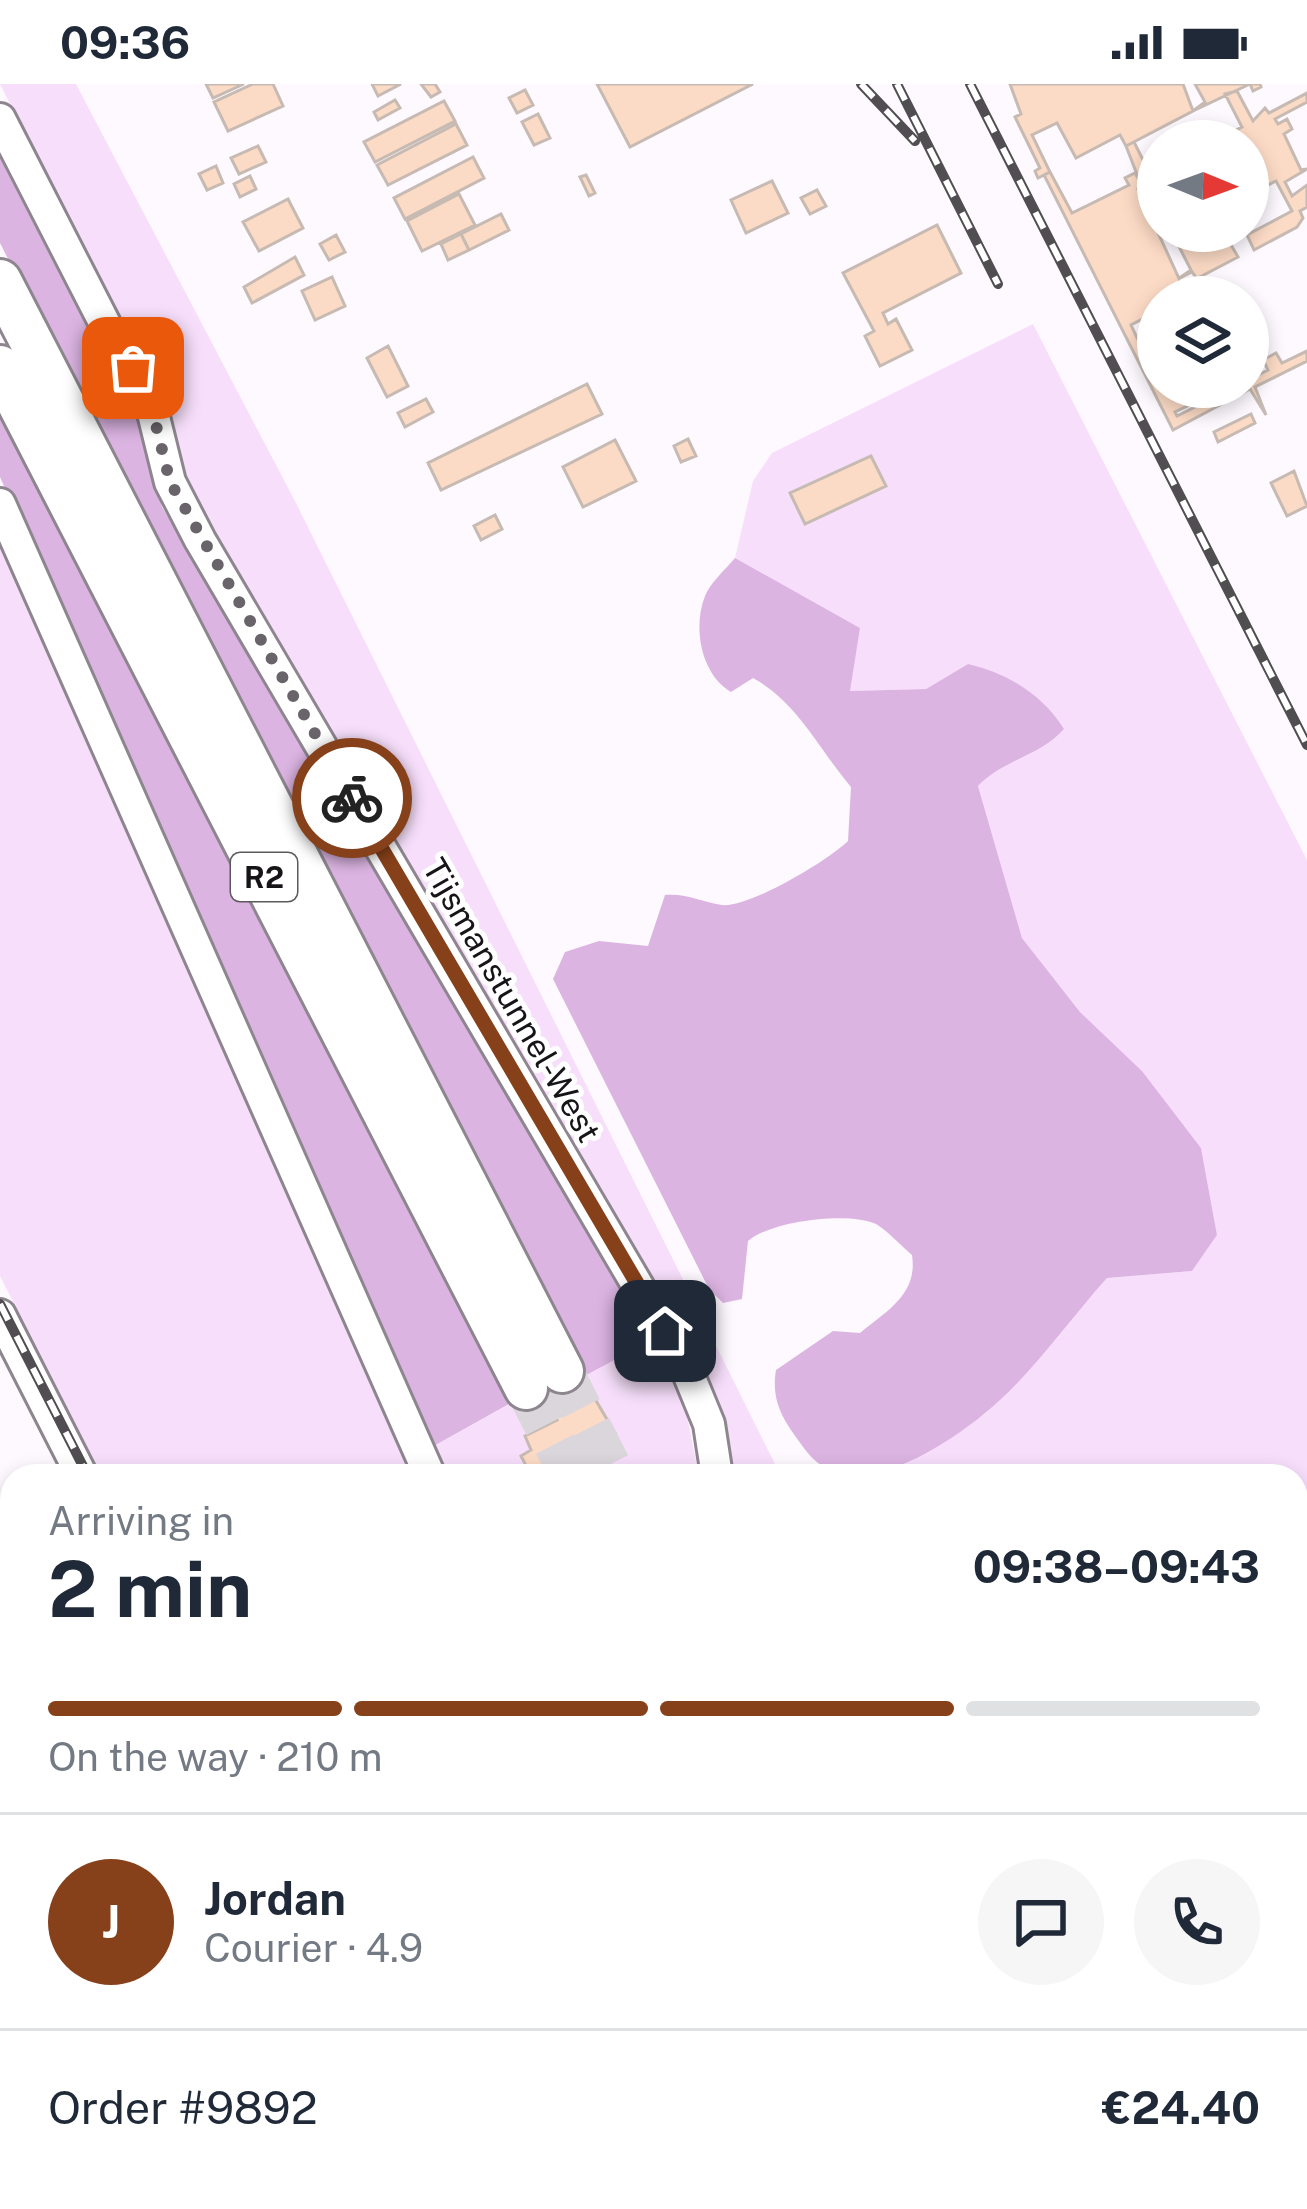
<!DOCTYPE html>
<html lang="en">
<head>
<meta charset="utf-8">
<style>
	:root { --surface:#fff; --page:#f6f6f7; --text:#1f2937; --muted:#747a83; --line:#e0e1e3; --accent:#87411a }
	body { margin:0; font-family:"Public Sans",sans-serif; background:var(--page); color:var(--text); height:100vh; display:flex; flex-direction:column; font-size:45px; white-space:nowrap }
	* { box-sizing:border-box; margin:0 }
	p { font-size:39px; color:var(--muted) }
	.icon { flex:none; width:66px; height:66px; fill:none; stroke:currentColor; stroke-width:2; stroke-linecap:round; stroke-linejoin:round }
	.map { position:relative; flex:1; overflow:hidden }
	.side { position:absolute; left:0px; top:1380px; width:1308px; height:747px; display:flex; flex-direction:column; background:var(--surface); border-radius:36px 36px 0 0; box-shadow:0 6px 18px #0003 }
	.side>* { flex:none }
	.needle { width:78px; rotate:91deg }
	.buttons { position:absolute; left:1137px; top:36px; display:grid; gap:24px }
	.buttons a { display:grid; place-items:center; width:132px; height:132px; border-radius:50%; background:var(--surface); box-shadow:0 6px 18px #0003; font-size:60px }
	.pin { position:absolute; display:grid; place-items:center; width:102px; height:102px; color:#fff; margin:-51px; border-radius:24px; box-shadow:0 6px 18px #0006 }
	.courier { position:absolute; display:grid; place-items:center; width:120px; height:120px; margin:-60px; border:9px solid #87411a; border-radius:50%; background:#fff; color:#222; box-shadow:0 3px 15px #0007 }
	.headline em { font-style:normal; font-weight:700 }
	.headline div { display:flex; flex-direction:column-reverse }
	.headline { display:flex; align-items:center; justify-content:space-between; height:204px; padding:0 48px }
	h1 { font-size:78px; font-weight:700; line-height:90px }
	.bar { display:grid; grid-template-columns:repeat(4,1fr); gap:18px 12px; align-content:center; height:144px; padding:0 48px }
	.bar i { height:15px; border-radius:9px; background:var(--line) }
	.bar .current { background:var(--accent) }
	.bar p { grid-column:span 4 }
	.line { display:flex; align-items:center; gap:30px; padding:0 48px; border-top:3px solid var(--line) }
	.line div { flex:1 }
	.round { display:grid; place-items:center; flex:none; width:126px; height:126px; border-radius:63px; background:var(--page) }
	.status { display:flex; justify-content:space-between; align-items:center; height:84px; padding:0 60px; background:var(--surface); direction:ltr }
	.status svg { height:33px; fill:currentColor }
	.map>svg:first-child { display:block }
	.green { fill:#f7dffb }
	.forest { fill:#dcb4e2 }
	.water { fill:#85a9d6 }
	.building { fill:#fcdbc6; stroke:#c6bab2; stroke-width:3 }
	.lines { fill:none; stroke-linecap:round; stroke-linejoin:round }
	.highway-tunnel { stroke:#dbd6dc; stroke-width:42; stroke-dasharray:42 21; stroke-linecap:butt }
	.minor-casing { stroke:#8e868f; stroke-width:36 }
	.highway-casing { stroke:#8e868f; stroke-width:48 }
	.minor { stroke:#fff; stroke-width:30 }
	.highway { stroke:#fff; stroke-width:42 }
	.rail-casing { stroke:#514e52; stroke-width:10 }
	.rail { stroke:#fff; stroke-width:6; stroke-dasharray:18; stroke-linecap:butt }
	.done { stroke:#686469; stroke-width:12; stroke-dasharray:0 21.6 }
	.route { stroke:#87411a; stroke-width:15 }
	.labels { text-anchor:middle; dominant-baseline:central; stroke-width:10; stroke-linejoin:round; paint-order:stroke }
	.shield { fill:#fff; stroke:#5d5a5d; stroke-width:3 }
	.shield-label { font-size:30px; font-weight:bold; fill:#171418 }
	.street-label { font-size:33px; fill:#171418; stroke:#fff }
</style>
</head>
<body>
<div class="status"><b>09:36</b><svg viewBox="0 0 49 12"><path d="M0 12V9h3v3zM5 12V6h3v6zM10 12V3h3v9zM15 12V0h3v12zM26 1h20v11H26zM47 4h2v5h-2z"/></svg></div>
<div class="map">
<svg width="1307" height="2125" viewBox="0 0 1307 2125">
	<rect width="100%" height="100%" fill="#fef8ff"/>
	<!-- green -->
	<path class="green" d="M0,0H76L295,417L781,1392H727L680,1249L187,401L152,286L118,238Z
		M1033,240L1307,776V1478L1296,1484V1392H880L985,1330L1107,1194L1192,1187L1217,1151L1201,1064L1142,987L1080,928L1022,854L978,702C1002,676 1041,672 1064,645L968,580L926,605L849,607L860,544L735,474L753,397L772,369Z
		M0,451L422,1392H101L0,1192Z
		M650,1257L684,1317L699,1392H606L591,1361L614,1349L557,1336L525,1352L531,1366L521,1372L531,1392H446L432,1363L570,1287L576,1296Z
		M1307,1504V1632L1296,1637V1510Z"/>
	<!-- forest -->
	<path class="forest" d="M0,74L89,248L131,314L162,423L650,1257L575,1297L0,159Z
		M0,322L520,1314L432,1363L0,393Z
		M735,474L860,544L850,607L926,605L968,580C1007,589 1042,610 1064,645C1041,672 1002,676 978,702L1022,854L1080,928L1142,987L1201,1064L1217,1151L1192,1187L1107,1194C1068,1237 1030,1293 984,1330C942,1364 851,1424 807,1368C787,1341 770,1321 776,1286L833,1247L860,1249C888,1226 918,1210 912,1171C901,1162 888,1147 876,1140C849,1127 770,1137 748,1157L742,1215L723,1219L709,1205L553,895L565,868L599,857L648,862L665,811C687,809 701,818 722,821C749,824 829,776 848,757L851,703C818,664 798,619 753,594L731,608C702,591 692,545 705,512C710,499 725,486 735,474Z"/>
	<!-- water -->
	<path class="water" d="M1307,1632V2125H335L355,2115H1296V1637Z"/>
	<!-- building -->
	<path class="building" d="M206,0H244L213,14Z
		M253,0H273L283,22L228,47L214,18Z
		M372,0H401L378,12Z
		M421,0H435L440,8L431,13Z
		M597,0H753L630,63Z
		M1010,0H1183L1193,27L1126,62L1120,51L1076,74L1057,39L1032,51L1050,88L1038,94L1035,87L1040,84L1015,33L1021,30Z
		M1195,0H1260L1261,3L1253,7L1250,0L1193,27L1205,18Z
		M525,6L533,21L517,29L509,14Z
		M1237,7L1253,37L1265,24L1269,29L1307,9V18L1275,35L1278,40L1287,35L1292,45L1284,50L1301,86L1307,85L1285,98L1292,112L1307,101V123L1300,127L1303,134L1297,143L1254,166L1247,151L1292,127L1276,97L1248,111V57H1214L1242,43L1225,10Z
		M395,16L400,24L378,36L374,28Z
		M444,17L455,37L375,78L364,58Z
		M538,30L550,54L534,61L522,38Z
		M456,40L467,61L388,101L377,81Z
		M1134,58L1150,90L1158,86V122L1140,98L1126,62Z
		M258,62L266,78L239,90L231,74Z
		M473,73L484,94L405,135L394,114Z
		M216,82L223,99L207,106L199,90Z
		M1050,88L1072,129L1129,101L1125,94L1135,89L1143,103L1138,105L1187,212L1158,213V227L1131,241L1145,271L1151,268L1158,275V303H1194L1200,316L1175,328L1177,332L1235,303H1248V296L1268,286L1263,276L1276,269L1282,279L1307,267V277L1255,303L1266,331L1250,305L1173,346L1044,91Z
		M586,91L595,109L589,112L580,93Z
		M250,92L256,105L240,113L234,100Z
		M772,97L788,129L746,149L731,116Z
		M817,106L826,122L810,130L801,114Z
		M459,110L475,141L422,167L407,137Z
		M288,115L303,144L259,167L243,138Z
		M501,130L509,146L469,166L461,150Z
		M937,141L961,189L883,229L888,240L896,235L912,266L880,282L865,252L874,247L843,189Z
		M1171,147H1223L1238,173L1200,193L1212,201L1205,205L1192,188L1178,195L1191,186Z
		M461,150L469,166L448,176L441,160Z
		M336,151L345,168L329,176L320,160Z
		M295,173L304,191L252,219L244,203Z
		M332,193L345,222L315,236L302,207Z
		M388,262L408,302L387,313L367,274Z
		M587,300L602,330L441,406L428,379Z
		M426,315L433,328L405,343L398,329Z
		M1251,330L1255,339L1218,358L1214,348Z
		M688,355L696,372L681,378L674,362Z
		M615,356L636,397L583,423L563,383Z
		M871,372L886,402L805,440L790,409Z
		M1294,387L1307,422L1287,432L1271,399Z
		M495,431L502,445L481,456L474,442Z
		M588,1303L615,1349L531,1391L521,1372L531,1366L525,1352L557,1336L551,1323Z"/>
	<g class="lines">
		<!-- highway-tunnel -->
		<path class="highway-tunnel" d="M562,1287L615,1392
			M526,1304L571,1392
			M936,2115L941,2125
			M978,2115L983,2125"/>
		<!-- minor casing -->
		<g class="minor-casing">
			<path id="minor" d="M0,35L106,242L133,283L152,325L170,398L200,456L686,1284L709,1340L717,1392
				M0,420L430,1392
				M0,1231L82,1392
				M449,2115L454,2125"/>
		</g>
		<!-- highway casing -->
		<g class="highway-casing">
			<path id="highway" d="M0,197L562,1287
				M0,283L526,1304"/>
		</g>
		<!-- minor -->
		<use href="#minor" class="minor"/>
		<!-- highway -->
		<use href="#highway" class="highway"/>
		<!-- rail casing -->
		<g class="rail-casing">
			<path id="rail" d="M861,0L915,57
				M897,0L998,200
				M970,0L1307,661
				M0,1220L88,1392
				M0,1620L12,1643
				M443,2115L448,2125"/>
		</g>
		<!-- rail -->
		<use href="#rail" class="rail"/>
	</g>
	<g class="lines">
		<!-- done -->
		<path class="done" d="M133,284L152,325L170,398L352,714"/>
		<!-- route -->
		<path class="route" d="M352,714L665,1247"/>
	</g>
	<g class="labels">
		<!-- shield labels -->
		<rect class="shield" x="231" y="769" width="66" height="48" rx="9"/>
		<g class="shield-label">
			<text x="264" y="793">R2</text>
		</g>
		<!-- street labels -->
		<g class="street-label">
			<text transform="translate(512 916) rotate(60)">Tijsmanstunnel-West</text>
		</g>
	</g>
</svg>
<div class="buttons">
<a><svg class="needle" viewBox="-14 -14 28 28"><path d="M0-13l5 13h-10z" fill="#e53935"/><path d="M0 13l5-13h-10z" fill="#747a83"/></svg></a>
<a><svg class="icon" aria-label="layers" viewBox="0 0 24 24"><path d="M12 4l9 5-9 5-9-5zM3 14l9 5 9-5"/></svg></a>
</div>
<div class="pin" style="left:133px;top:284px;background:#ea580c"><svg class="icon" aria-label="bag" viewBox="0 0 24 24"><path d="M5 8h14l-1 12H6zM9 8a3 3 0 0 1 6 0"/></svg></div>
<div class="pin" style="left:665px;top:1247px;background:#1f2937"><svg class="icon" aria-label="home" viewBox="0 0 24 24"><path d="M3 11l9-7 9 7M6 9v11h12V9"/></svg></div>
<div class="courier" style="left:352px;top:714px"><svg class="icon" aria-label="bike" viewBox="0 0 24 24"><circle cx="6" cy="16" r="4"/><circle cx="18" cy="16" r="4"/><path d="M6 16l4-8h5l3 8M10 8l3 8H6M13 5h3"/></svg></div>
<section class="side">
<div class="headline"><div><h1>2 min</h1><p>Arriving in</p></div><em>09:38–09:43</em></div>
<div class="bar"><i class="current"></i><i class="current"></i><i class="current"></i><i></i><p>On the way · 210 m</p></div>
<div class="line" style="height:216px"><b class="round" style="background:var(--accent);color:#fff">J</b><div><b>Jordan</b><p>Courier · 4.9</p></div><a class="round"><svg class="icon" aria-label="chat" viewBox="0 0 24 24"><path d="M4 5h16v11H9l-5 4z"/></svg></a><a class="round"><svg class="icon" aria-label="phone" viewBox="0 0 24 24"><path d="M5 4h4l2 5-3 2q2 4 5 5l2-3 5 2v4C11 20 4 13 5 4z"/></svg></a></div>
<div class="line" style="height:156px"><div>Order #9892</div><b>€24.40</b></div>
</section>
</div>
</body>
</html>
